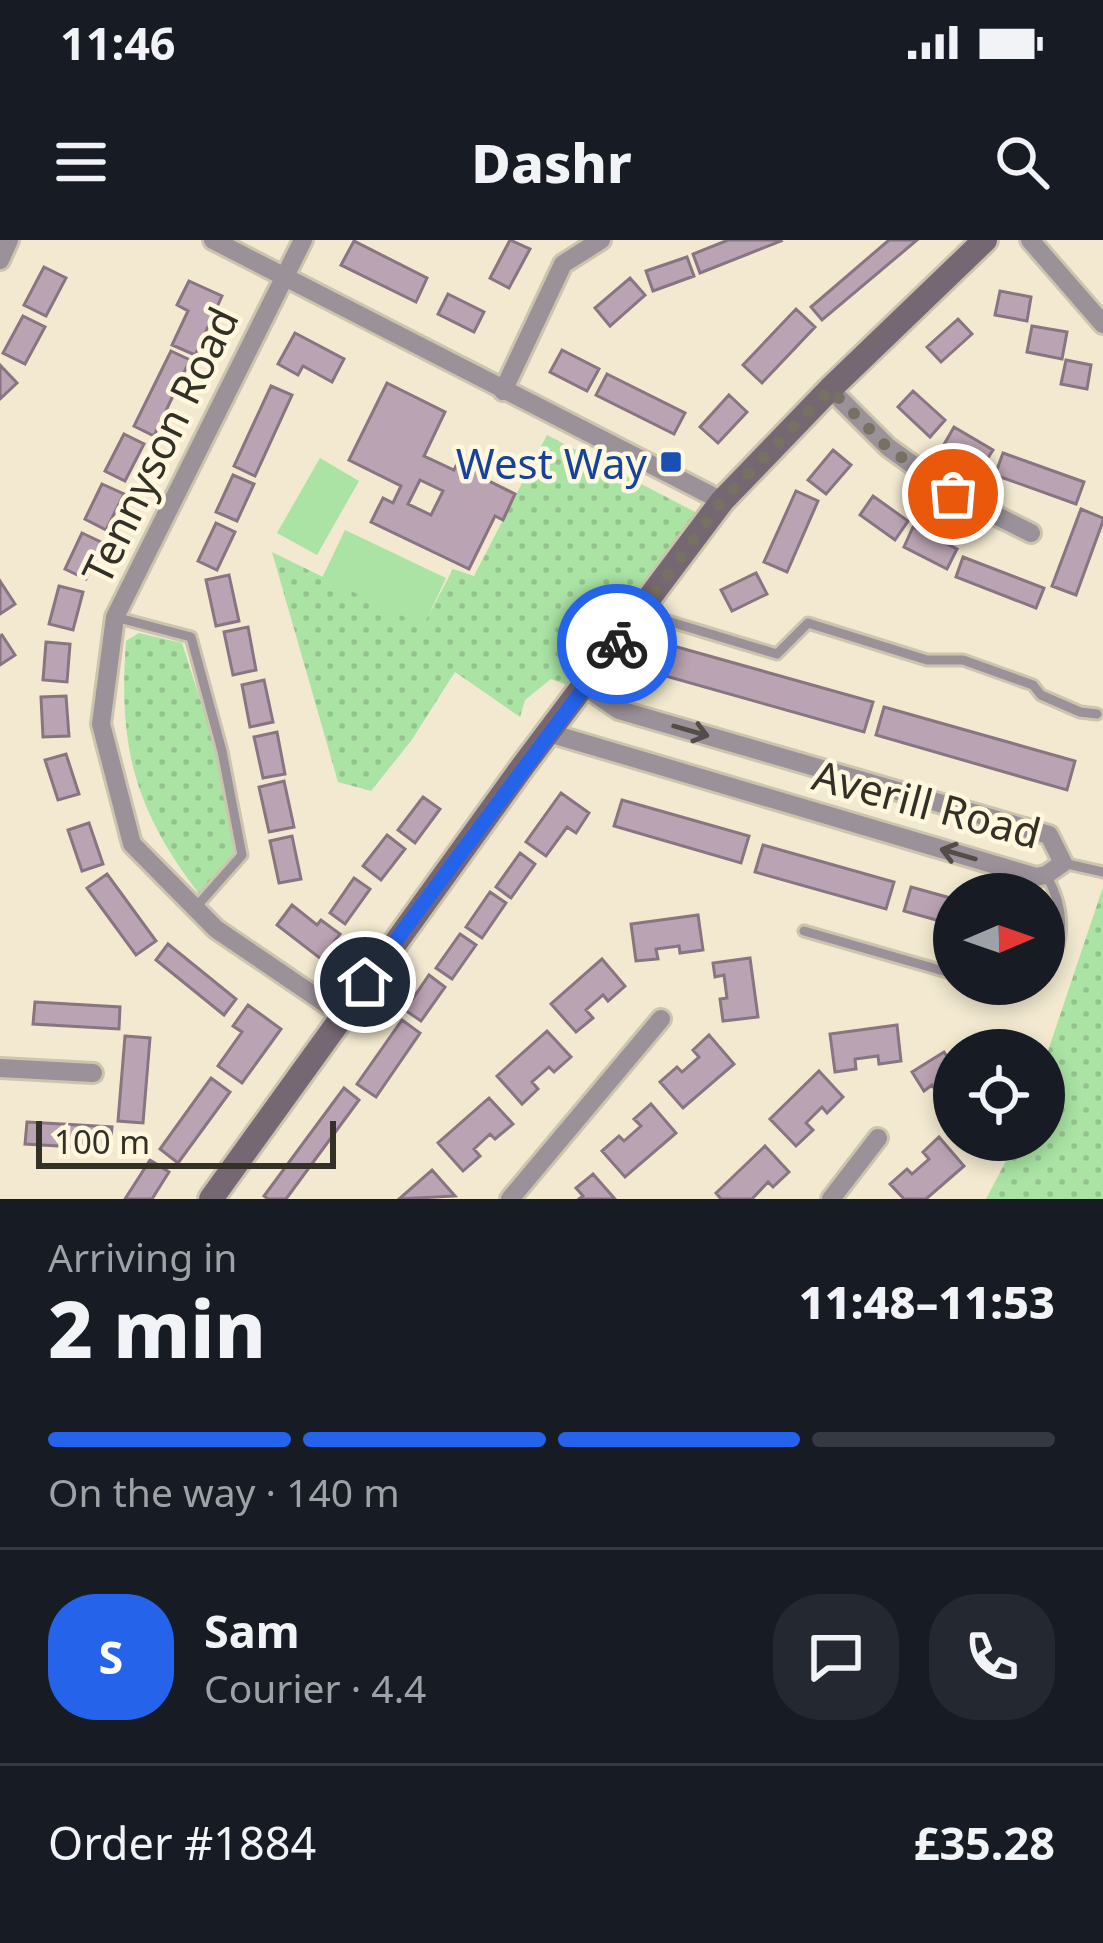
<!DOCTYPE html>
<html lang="en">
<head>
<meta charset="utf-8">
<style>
	:root { --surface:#171b24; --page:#242831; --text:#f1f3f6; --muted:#9ea1a6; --line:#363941; --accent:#2563eb }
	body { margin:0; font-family:"Noto Sans",sans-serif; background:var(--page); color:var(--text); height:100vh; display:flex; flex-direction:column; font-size:45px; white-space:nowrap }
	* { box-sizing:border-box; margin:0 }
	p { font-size:39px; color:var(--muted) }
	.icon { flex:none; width:66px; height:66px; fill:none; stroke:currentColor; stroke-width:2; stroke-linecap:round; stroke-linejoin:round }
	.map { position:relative; height:959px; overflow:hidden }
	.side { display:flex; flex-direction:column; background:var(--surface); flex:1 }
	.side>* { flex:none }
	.needle { width:78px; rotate:88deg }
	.tools { position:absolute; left:933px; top:633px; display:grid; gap:24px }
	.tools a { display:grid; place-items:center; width:132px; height:132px; border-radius:50%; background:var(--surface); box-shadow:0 6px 18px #0003; font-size:60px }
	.scale { position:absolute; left:36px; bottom:30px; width:300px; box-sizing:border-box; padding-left:12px; border:6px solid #333026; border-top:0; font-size:33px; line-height:42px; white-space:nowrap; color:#333026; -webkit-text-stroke:9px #fff7de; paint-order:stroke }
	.pin { position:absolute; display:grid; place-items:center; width:102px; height:102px; color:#fff; margin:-51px; border:6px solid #fff; border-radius:50%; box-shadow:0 3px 12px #0007 }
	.courier { position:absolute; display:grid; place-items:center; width:120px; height:120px; margin:-60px; border:9px solid #2563eb; border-radius:50%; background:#fff; color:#222; box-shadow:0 3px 15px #0007 }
	.head em { font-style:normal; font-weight:800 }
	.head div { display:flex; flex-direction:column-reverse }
	.head { display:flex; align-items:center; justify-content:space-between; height:204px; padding:0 48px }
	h1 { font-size:78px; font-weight:800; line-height:90px }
	.bar { display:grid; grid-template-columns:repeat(4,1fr); gap:18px 12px; align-content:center; height:144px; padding:0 48px }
	.bar i { height:15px; border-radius:9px; background:var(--line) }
	.bar .active { background:var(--accent) }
	.bar p { grid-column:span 4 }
	.line { display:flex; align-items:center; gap:30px; padding:0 48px; border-top:3px solid var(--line) }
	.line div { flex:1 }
	.round { display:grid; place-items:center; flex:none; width:126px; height:126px; border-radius:48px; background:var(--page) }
	.status { display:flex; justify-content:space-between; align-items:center; height:84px; padding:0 60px; background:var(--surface); direction:ltr }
	.status svg { height:33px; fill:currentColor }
	header { display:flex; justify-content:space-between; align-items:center; height:156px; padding:0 48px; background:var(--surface); font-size:54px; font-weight:800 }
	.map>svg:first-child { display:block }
	.grass { fill:#aae3a4 }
	.park { fill:url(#park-dots) }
	.building { fill:#baa3b2; stroke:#897482; stroke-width:3; fill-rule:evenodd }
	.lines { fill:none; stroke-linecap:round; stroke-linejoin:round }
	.lane-casing { stroke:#ccc4ae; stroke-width:15 }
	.street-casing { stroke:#ccc4ae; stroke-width:24 }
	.secondary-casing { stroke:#ccc4ae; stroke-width:30 }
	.lane { stroke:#9b9299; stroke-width:9 }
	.street { stroke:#9b9299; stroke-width:18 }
	.secondary { stroke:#766873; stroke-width:24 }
	.oneway { stroke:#524d48 }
	.done { stroke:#767162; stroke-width:12; stroke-dasharray:0 21.6 }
	.route { stroke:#2563eb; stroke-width:15 }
	.transit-dot { fill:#1a4fb4; stroke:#fff7de; stroke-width:4.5 }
	.labels { text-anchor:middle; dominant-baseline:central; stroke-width:9; stroke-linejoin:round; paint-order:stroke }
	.street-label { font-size:42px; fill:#333026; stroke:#fff7de }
	.transit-label { font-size:42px; fill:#164399; stroke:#fff7de; text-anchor:end }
</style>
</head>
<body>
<div class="status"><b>11:46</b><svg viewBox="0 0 49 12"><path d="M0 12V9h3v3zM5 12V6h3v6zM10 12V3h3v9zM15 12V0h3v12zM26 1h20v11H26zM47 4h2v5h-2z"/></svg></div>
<header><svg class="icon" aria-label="menu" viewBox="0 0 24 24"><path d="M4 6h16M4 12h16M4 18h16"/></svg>Dashr<svg class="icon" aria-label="search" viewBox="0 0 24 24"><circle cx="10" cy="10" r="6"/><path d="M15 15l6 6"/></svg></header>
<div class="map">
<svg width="1103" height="959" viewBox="0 0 1103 959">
	<defs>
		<pattern id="park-dots" width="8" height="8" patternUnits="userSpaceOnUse" patternTransform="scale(3)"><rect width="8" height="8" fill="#aae3a4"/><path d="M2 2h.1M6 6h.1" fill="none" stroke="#93c38d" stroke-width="1.8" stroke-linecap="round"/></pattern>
	</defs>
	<rect width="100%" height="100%" fill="#f2e9d0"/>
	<!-- grass -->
	<path class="grass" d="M320,218L359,241L317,315L277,293Z
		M345,290L446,338L423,387L322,338Z"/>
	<!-- park -->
	<path class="park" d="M547,195L699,274L573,447L551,439L525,460L520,477L455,432L411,501L371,551L338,542L272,312L423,386L453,329L474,336Z
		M139,393L182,403L217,512L235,614L200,655C135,570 118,508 126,401Z
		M1103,647V959H986L1017,900H1044V823Z"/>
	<!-- building -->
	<path class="building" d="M510,0L530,9L509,48L490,38Z
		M728,0H780L781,1L700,33L693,14Z
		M889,0H917L822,80L811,67Z
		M354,1L427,38L416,62L341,25Z
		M687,17L694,36L653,51L646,31Z
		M44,27L66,38L46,76L24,65Z
		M630,38L645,55L610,86L595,68Z
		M189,41L222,56L195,115L172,105L188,71L177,65Z
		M1000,51L1031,57L1027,81L995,75Z
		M448,54L484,72L474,92L438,74Z
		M796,69L815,87L762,143L743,125Z
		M23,76L45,87L25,124L3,113Z
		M958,79L972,94L941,122L927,107Z
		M1032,86L1067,92L1062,119L1027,112Z
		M295,93L344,119L332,142L303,126L298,135L278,124Z
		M562,110L599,129L587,151L550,132Z
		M171,111L190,120L154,196L134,186Z
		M1066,120L1091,125L1087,149L1061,144Z
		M0,125L17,143L0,159Z
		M607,134L685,173L674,194L596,155Z
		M387,143L445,172L424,216L454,230L462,214L490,228L485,239L515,254L503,280L495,276L469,329L371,282L383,258L393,263L401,246L349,220ZM420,240L443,251L431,275L408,264Z
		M271,146L292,155L255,236L234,226Z
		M913,151L945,180L930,197L898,167Z
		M729,155L747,172L718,203L700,187Z
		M954,187L993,210L980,230L942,208Z
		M124,194L144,204L125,241L105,231Z
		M833,210L851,225L826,254L808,240Z
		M1003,213L1084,242L1076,264L995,235Z
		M233,235L254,244L237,281L216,272Z
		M102,244L124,254L106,290L85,279Z
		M796,251L818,261L787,332L764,322Z
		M873,256L908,281L895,300L860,275Z
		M1081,269L1103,278V281L1076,355L1052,346Z
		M216,283L235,292L217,330L198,321Z
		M913,287L957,309L947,329L904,307Z
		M82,293L103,303L86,339L65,329Z
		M963,317L1044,348L1036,368L956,337Z
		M756,333L767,354L732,371L721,350Z
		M229,335L239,381L216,386L206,340Z
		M0,341L15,364L0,374Z
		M59,346L83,352L73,390L49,384Z
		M248,387L256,430L233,435L224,392Z
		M2,395L15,415L0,425V396Z
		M46,402L70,404L67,442L43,440Z
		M670,405L873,462L864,492L662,435Z
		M264,440L273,482L250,487L242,445Z
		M66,456L69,496L43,497L41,457Z
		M884,467L1075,521L1067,550L876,495Z
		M277,492L285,534L263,538L254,497Z
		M66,514L79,554L58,560L45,520Z
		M284,541L294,587L269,592L259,547Z
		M561,553L589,573L576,593L567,587L546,616L526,602Z
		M423,557L440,569L415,603L398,590Z
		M622,560L749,596L741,623L614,586Z
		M89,583L103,624L82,631L68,590Z
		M387,595L405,609L381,640L363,626Z
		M292,596L301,639L279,643L270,601Z
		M763,605L894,642L886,669L755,632Z
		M520,613L535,624L511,658L496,647Z
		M107,634L156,701L136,715L87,648Z
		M354,638L370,649L345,684L330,673Z
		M911,647L954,659V685L904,671Z
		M490,652L506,663L482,698L466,687Z
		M292,665L317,685L321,680L340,694L321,719L277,685Z
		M698,675L703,710L680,713L679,706L656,709L658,719L636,721L631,684Z
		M460,694L476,705L452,739L436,728Z
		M168,704L236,759L224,775L156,720Z
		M750,718L758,777L723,781L720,759L727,758L724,735L715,737L713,723Z
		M602,719L625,746L608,761L603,755L586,770L593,778L576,792L551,764Z
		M429,735L445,747L421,781L405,770Z
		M35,762L120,767L119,789L33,784Z
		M248,765L281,789L242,843L218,826L242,792L233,786Z
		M402,780L420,793L376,857L357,844Z
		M897,785L901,821L879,824L878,816L855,819L856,829L835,832L830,794Z
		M547,791L571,817L554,832L549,827L532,842L538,849L522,864L497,836Z
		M709,795L734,824L683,868L660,842L677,827L682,832L699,817L693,810Z
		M125,796L150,798L143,883L118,881Z
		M944,812L954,827V886L951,888L938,868L945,865L932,845L924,851L912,832Z
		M819,831L843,857L827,873L822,867L806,883L813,890L796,906L770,879Z
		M211,838L230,852L178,923L160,909Z
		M344,848L359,860L286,959H268L264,956Z
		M489,858L513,884L495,899L490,894L474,909L480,916L463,931L438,903Z
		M651,864L676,893L625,937L602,911L619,896L624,901L641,886L634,879Z
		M27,882L112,887L110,909L25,904Z
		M939,897L964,926L926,959H904L890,944L907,929L912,934L929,919L923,912Z
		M765,906L789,932L773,947L768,942L752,959H721L716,953Z
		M150,920L169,932L152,959H125Z
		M432,930L455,956L399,959Z
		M593,934L615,959H579L583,956L576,948Z"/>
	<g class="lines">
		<!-- lane casing -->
		<g class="lane-casing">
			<path id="lane" d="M641,373L777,414L808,383L927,420H963L1033,445L1041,455L1080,472L1097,474
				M115,377L191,397L222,511L242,615L196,667
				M1063,623L1103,632
				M804,691L954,734
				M1044,733C1067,703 1065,667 1046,635
				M990,744L1005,748L1006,744"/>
		</g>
		<!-- street casing -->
		<g class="street-casing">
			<path id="street" d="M213,0L722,261
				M303,0L115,377L101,484L132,604L216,689L341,774
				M1030,0L1103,84
				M0,20L9,0
				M830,149L888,207L953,254L1031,293
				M503,151L563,24L601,0
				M549,493L1036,637L1046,635L1063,623L1049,595L619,470L584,446
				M0,828L93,833
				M510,959L661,779
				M831,959L878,898"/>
		</g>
		<!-- secondary casing -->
		<g class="secondary-casing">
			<path id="secondary" d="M211,959L523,526L722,261L830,149L985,0"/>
		</g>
		<!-- lane -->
		<use href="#lane" class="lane"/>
		<!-- street -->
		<use href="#street" class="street"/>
		<!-- secondary -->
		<use href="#secondary" class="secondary"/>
	</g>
	<!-- one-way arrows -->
	<defs><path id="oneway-shaft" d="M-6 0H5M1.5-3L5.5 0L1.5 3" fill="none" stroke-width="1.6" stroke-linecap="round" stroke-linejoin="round" transform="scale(3)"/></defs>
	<g class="oneway">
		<use href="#oneway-shaft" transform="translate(691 491) rotate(16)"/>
		<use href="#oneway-shaft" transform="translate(958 614) rotate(-164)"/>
	</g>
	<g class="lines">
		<!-- done -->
		<path class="done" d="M617,404L722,261L830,149L887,207L953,254"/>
		<!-- route -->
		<path class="route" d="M365,742L617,404"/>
	</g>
	<!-- markers -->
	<rect class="transit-dot" x="659" y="210" width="24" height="24" rx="6"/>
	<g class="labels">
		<!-- street labels -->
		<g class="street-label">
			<text transform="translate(159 205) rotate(-64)">Tennyson Road</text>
			<text transform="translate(927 563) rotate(15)">Averill Road</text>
		</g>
		<!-- transit labels -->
		<g class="transit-label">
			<text x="647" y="222">West Way</text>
		</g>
	</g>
</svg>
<div class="tools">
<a><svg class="needle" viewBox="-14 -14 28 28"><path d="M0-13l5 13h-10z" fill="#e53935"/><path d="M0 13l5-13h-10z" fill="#9ea1a6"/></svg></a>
<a><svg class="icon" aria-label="locate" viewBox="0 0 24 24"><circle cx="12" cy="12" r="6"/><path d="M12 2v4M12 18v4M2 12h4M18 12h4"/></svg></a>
</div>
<div class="scale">100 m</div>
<div class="pin" style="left:953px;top:254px;background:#ea580c"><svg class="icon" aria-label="bag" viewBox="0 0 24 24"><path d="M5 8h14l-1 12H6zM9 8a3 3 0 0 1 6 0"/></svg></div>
<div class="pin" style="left:365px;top:742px;background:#1f2937"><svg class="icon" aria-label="home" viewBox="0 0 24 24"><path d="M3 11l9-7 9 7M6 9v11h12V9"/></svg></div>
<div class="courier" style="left:617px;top:404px"><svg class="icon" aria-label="bike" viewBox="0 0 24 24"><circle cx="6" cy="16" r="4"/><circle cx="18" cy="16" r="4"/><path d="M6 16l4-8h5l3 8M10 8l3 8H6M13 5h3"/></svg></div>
</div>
<section class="side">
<div class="head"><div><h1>2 min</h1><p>Arriving in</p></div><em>11:48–11:53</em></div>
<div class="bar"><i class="active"></i><i class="active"></i><i class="active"></i><i></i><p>On the way · 140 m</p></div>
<div class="line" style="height:216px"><b class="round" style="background:var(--accent);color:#fff">S</b><div><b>Sam</b><p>Courier · 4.4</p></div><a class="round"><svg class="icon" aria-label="chat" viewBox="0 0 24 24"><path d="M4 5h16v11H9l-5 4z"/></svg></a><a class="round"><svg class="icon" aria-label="phone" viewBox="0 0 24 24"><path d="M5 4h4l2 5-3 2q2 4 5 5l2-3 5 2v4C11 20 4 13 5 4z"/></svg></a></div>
<div class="line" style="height:156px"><div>Order #1884</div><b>£35.28</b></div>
</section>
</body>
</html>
